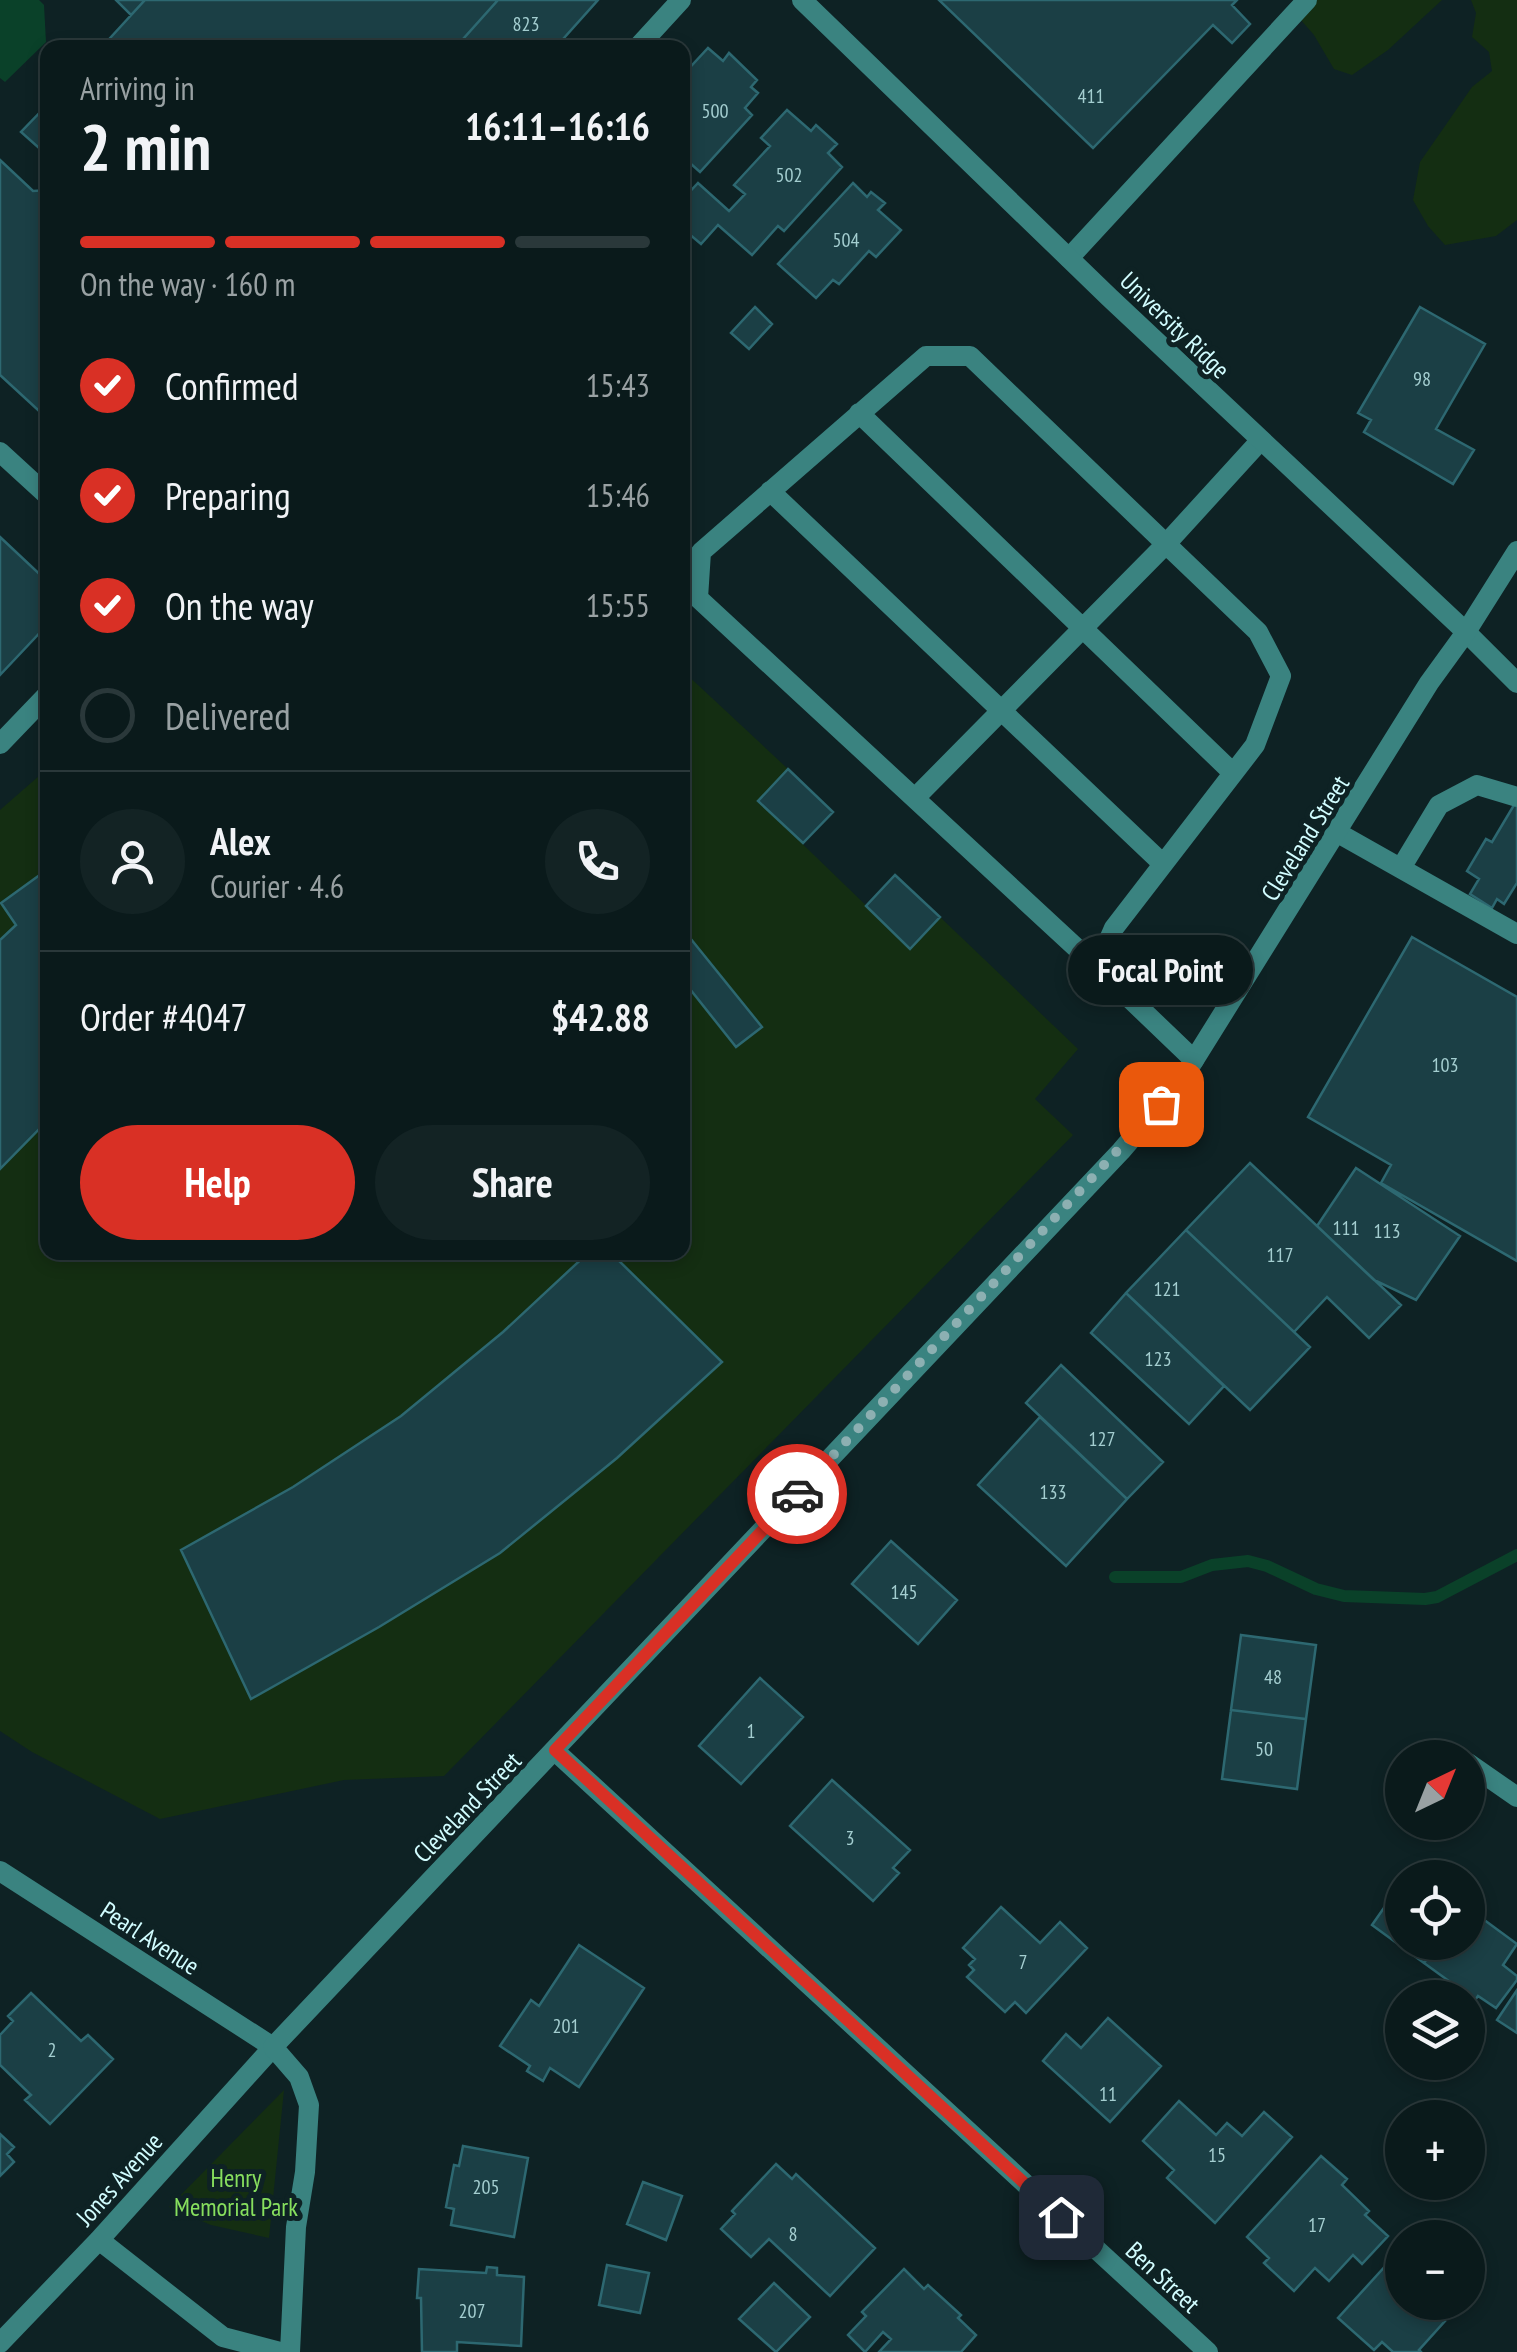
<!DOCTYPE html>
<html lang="en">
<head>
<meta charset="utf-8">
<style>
	:root { --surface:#0a1a1b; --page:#132324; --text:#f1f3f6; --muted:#99a1a3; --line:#2a383a; --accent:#d93025 }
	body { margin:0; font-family:"PT Sans Narrow",sans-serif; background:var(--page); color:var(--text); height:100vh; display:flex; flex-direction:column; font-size:38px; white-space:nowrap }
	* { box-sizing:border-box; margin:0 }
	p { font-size:32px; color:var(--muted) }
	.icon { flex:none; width:55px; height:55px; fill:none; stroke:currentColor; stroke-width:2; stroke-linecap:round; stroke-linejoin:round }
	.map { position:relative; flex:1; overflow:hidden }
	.details { position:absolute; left:40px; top:40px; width:650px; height:1220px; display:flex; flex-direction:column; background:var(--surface); border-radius:20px; box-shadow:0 5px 15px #0003,0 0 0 2px var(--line) }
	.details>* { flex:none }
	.needle { width:65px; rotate:43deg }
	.fabs { position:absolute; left:1385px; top:1740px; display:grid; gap:20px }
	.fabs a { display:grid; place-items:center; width:100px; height:100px; border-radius:50%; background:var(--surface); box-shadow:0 5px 15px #0003,0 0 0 2px var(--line); font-size:50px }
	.pin { position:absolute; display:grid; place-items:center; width:85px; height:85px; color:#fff; margin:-42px; border-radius:20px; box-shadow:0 5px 15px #0006 }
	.courier { position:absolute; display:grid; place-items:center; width:100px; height:100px; margin:-50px; border:8px solid #d93025; border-radius:50%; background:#fff; color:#222; box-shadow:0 2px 12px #0007 }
	.bubble { position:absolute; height:70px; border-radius:35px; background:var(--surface); box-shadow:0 5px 15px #0003,0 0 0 2px var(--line); font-size:32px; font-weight:700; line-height:70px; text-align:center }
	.head em { font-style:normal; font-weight:700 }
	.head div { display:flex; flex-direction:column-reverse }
	.head { display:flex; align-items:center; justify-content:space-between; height:170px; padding:0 40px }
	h1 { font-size:65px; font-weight:700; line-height:75px }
	.bar { display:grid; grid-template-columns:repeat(4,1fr); gap:15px 10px; align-content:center; height:120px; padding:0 40px }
	.bar i { height:12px; border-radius:8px; background:var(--line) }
	.bar .selected { background:var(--accent) }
	.bar p { grid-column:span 4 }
	.line { display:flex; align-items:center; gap:25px; padding:0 40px; border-top:2px solid var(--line) }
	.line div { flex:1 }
	.round { display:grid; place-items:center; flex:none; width:105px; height:105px; border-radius:52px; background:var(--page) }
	ol { padding:0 40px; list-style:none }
	li { display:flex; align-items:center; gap:30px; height:110px }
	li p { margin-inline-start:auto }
	li .icon { padding:10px; border-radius:50%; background:var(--accent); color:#fff; stroke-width:4 }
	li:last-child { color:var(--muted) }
	li i { width:55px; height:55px; border:5px solid var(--line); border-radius:50% }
	.action { display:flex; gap:20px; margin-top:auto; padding:20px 40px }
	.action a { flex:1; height:115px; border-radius:60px; background:var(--accent); color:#fff; font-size:40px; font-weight:700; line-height:115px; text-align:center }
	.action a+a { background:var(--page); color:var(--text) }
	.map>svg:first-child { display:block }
	.green { fill:#142e12 }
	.water { fill:#0a4129 }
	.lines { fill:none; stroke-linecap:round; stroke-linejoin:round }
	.stream { stroke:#0a4129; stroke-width:12 }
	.building { fill:#1b3f45; stroke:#2d6871; stroke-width:2.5 }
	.service { stroke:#3a8380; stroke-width:20 }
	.minor { stroke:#3a8380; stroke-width:20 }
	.tertiary { stroke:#3a8380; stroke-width:20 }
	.done { stroke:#8db0b2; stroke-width:10; stroke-dasharray:0 18 }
	.route { stroke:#d93025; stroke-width:12 }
	.labels { text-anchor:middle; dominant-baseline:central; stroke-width:10; stroke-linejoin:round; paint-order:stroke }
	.number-label { font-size:20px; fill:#a4ced0 }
	.street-label { font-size:25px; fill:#d2fdff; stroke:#0e2224 }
	.park-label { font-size:25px; fill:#87df5e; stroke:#0e2224 }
</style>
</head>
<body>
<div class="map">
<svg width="1517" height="2352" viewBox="0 0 1517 2352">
	<rect width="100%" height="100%" fill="#0e2224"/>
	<!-- green -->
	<path class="green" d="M1308,0H1442L1388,50L1352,75L1334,69L1314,35L1300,19Z
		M1471,0H1517V220L1496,236L1445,245L1428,226L1413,200L1420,162L1472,87L1492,71L1489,52L1472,37L1476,13Z
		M683,671L788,769L758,801L910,948L940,917L1078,1049L1035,1099L1073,1135L444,1776L344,1780L160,1819L32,1752L0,1731V1169L47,1120L48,1252L589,1253C529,1308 469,1364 404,1414C335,1467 256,1507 181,1550L252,1698L379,1627L500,1553L617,1458L722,1363L610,1253L682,1252Z
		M47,769V869L2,903L16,925L0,940V810Z
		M284,2090L269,2238L211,2225L169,2207Z"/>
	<!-- water -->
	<path class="water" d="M0,0H39L44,5L46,42L5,82L0,78Z"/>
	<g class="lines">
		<!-- stream -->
		<path class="stream" d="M1115,1577H1181L1212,1565L1248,1561L1267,1566L1316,1589L1344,1596L1425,1599L1437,1597L1517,1555"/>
	</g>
	<!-- building -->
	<path class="building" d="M116,0H145L131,15Z
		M145,0H498L455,48H101Z
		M498,0H598L555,48H455Z
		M939,0H1237L1232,5L1250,24L1232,43L1213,25L1093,148Z
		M708,48L723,61L729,53L757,80L751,87L758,93L745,108L752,115L700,172L682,156V76Z
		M48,104V156L21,132Z
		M787,110L811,131L816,125L837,144L828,153L842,167L784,231L778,226L752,255L718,225L701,244L682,228V200L698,183L729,211L745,194L734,185L770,146L761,138Z
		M0,160L33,191L48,190V400L38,410L0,375Z
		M853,183L867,197L871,192L885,203L878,210L901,230L876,257L869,251L839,284L833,280L816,298L778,264Z
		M755,307L772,324L749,349L731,333Z
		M1420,307L1485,344L1436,429L1474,450L1453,484L1364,432L1371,420L1358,413Z
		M0,537L48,582V624L0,675Z
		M788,769L833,812L803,843L758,801Z
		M1517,800V883L1504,904L1497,899L1492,908L1470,894L1479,879L1467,871L1486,839L1492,842Z
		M48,869V1120L0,1169V940L16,925L1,903Z
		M895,875L940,917L910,949L866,906Z
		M682,928L762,1027L736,1047L682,979Z
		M1412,937L1517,997V1261L1381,1183L1391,1165L1308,1117Z
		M1250,1163L1401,1305L1369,1338L1327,1297L1294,1332L1186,1230Z
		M1356,1168L1460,1236L1416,1300L1374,1280L1317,1226Z
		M1186,1230L1310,1347L1250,1410L1126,1293Z
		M589,1252H610L722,1362L617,1458L500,1553L379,1627L251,1699L181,1550L293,1487L401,1416L503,1332Z
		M1126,1293L1224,1386L1189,1424L1091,1333Z
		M1061,1365L1163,1462L1127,1499L1026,1403Z
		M1040,1417L1127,1499L1066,1566L978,1485Z
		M891,1541L957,1600L918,1644L852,1584Z
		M1241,1635L1316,1645L1306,1719L1231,1710Z
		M760,1678L803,1717L741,1784L699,1746Z
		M1231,1710L1306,1719L1297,1789L1222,1779Z
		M832,1780L910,1850L893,1868L899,1873L873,1901L790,1826Z
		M1402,1882V1942H1439L1424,1963L1372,1925Z
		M1001,1907L1040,1943L1060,1922L1087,1948L1026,2013L1015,2002L1005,2012L967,1977L974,1970L969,1965L975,1959L963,1948Z
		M1468,1908L1517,1944L1503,1965L1517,1976V1980L1496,2008L1478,1996L1475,2000L1424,1963L1439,1942H1468Z
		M579,1945L644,1988L579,2087L550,2068L543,2081L527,2071L530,2066L500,2046L531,2000L539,2006Z
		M1517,1990V2033L1497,2020Z
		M31,1993L81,2041L88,2035L113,2059L50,2124L25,2100L31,2095L0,2065V2035L13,2021L8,2016Z
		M1108,2018L1161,2066L1110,2122L1043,2061L1066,2034L1081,2048Z
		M1179,2101L1216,2135L1227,2123L1242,2136L1264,2112L1292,2137L1215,2223L1167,2178L1174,2170L1143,2141Z
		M0,2134L14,2147L7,2154L14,2162L0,2176Z
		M463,2146L528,2158L514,2237L451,2225L454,2209L446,2207L454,2165L459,2166Z
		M1321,2156L1347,2179L1342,2185L1369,2211L1365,2215L1388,2236L1362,2264L1353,2255L1329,2281L1315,2268L1294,2291L1264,2263L1269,2258L1247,2237Z
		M776,2164L792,2179L796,2174L875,2248L830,2296L769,2239L751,2257L721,2229L735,2214L732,2211Z
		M643,2182L682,2196L666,2240L627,2224Z
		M1389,2262L1399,2271L1402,2267V2302H1443L1435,2312L1445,2321L1419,2350L1421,2352H1393L1382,2342L1374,2350L1338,2318Z
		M607,2265L649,2273L640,2313L599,2305Z
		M487,2267L497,2268V2275L524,2277L521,2346L457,2342V2352H422L421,2298H417L419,2269L486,2273Z
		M904,2269L924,2289L928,2285L961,2315L958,2318L976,2335L961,2352H879L891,2339L883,2332L865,2352L848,2335L866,2316L862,2312Z
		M774,2283L810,2317L776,2352L739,2319Z"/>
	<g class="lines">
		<!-- service -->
		<path class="service" d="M1069,258L1307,0
			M859,413L1233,773
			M770,491L1163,864
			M915,798L1166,544L970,356H926L701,552L698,598L1097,967
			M1338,833L1517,934
			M1401,868L1439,805L1477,785L1517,797
			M1194,1060L1097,967L1114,928L1255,745L1281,676L1258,632L1166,544L1260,441"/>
		<!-- minor -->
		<path class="minor" d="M637,48L681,0
			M0,452L48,496
			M1466,632L1517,683
			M0,744L48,694
			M555,1751L1208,2352
			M1468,1763L1517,1797
			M0,1871L273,2047L99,2240L0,2343
			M99,2240L223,2337L280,2352"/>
		<!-- tertiary -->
		<path class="tertiary" d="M802,0L1110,298L1466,632
			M290,2352L296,2227L305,2172L309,2105L299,2077L273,2047L1121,1151L1181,1081L1429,683L1466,632L1517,551"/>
	</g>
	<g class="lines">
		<!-- done -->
		<path class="done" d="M797,1494L1161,1104"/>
		<!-- route -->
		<path class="route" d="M797,1494L555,1750L1061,2217"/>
	</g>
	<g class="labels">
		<!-- number labels -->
		<g class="number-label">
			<text x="526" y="24">823</text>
			<text x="1091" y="96">411</text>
			<text x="715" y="111">500</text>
			<text x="789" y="175">502</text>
			<text x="846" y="240">504</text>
			<text x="1422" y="379">98</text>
			<text x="1445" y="1065">103</text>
			<text x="1346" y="1228">111</text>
			<text x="1387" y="1231">113</text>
			<text x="1280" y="1255">117</text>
			<text x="1167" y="1289">121</text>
			<text x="1158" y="1359">123</text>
			<text x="1102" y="1439">127</text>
			<text x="1053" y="1492">133</text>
			<text x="904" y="1592">145</text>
			<text x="1273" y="1677">48</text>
			<text x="751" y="1731">1</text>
			<text x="1264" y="1749">50</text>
			<text x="850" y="1838">3</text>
			<text x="1023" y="1962">7</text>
			<text x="566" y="2026">201</text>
			<text x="52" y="2050">2</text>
			<text x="1108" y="2094">11</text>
			<text x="1217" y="2155">15</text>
			<text x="486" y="2187">205</text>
			<text x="1317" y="2225">17</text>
			<text x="793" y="2234">8</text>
			<text x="472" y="2311">207</text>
		</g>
		<!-- street labels -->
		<g class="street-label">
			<text transform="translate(1175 325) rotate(44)">University Ridge</text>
			<text transform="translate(1305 838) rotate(-58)">Cleveland Street</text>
			<text transform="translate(467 1807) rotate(-46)">Cleveland Street</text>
			<text transform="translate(150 1938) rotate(33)">Pearl Avenue</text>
			<text transform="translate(119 2179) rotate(-48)">Jones Avenue</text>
			<text transform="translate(1163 2277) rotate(43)">Ben Street</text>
		</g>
		<!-- park labels -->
		<g class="park-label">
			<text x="236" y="2178">Henry<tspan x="236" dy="29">Memorial Park</tspan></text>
		</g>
	</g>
</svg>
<div class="fabs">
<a><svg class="needle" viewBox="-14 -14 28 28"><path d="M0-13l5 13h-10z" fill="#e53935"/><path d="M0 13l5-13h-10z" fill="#99a1a3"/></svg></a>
<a><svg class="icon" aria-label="locate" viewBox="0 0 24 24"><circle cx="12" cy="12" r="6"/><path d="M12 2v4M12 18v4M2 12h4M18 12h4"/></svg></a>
<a><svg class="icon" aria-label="layers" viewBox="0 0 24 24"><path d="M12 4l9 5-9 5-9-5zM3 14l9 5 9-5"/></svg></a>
<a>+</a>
<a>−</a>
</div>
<div class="pin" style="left:1161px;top:1104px;background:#ea580c"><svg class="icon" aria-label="bag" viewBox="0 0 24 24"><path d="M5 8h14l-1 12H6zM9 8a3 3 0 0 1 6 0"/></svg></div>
<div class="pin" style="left:1061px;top:2217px;background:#1f2937"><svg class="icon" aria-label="home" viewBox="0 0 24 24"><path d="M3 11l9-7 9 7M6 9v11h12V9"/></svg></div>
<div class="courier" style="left:797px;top:1494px"><svg class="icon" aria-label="car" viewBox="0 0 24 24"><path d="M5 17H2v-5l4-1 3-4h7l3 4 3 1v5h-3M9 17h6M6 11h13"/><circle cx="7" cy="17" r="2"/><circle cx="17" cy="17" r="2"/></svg></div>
<div class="bubble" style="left:1068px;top:935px;width:185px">Focal Point</div>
<section class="details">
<div class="head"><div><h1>2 min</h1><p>Arriving in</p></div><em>16:11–16:16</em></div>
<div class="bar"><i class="selected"></i><i class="selected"></i><i class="selected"></i><i></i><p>On the way · 160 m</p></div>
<ol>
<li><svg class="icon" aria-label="check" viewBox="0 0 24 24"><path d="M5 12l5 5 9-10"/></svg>Confirmed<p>15:43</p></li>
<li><svg class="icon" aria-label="check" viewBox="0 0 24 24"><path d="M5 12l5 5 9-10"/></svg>Preparing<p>15:46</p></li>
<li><svg class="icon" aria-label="check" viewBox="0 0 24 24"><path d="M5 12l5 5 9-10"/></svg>On the way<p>15:55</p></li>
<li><i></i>Delivered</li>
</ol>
<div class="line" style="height:180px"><a class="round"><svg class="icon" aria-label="person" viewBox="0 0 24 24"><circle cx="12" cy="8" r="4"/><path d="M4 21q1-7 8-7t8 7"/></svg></a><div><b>Alex</b><p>Courier · 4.6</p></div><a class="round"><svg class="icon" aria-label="phone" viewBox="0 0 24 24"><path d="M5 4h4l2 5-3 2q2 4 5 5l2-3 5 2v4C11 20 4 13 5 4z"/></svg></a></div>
<div class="line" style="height:130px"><div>Order #4047</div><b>$42.88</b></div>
<div class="action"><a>Help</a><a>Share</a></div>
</section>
</div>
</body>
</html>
